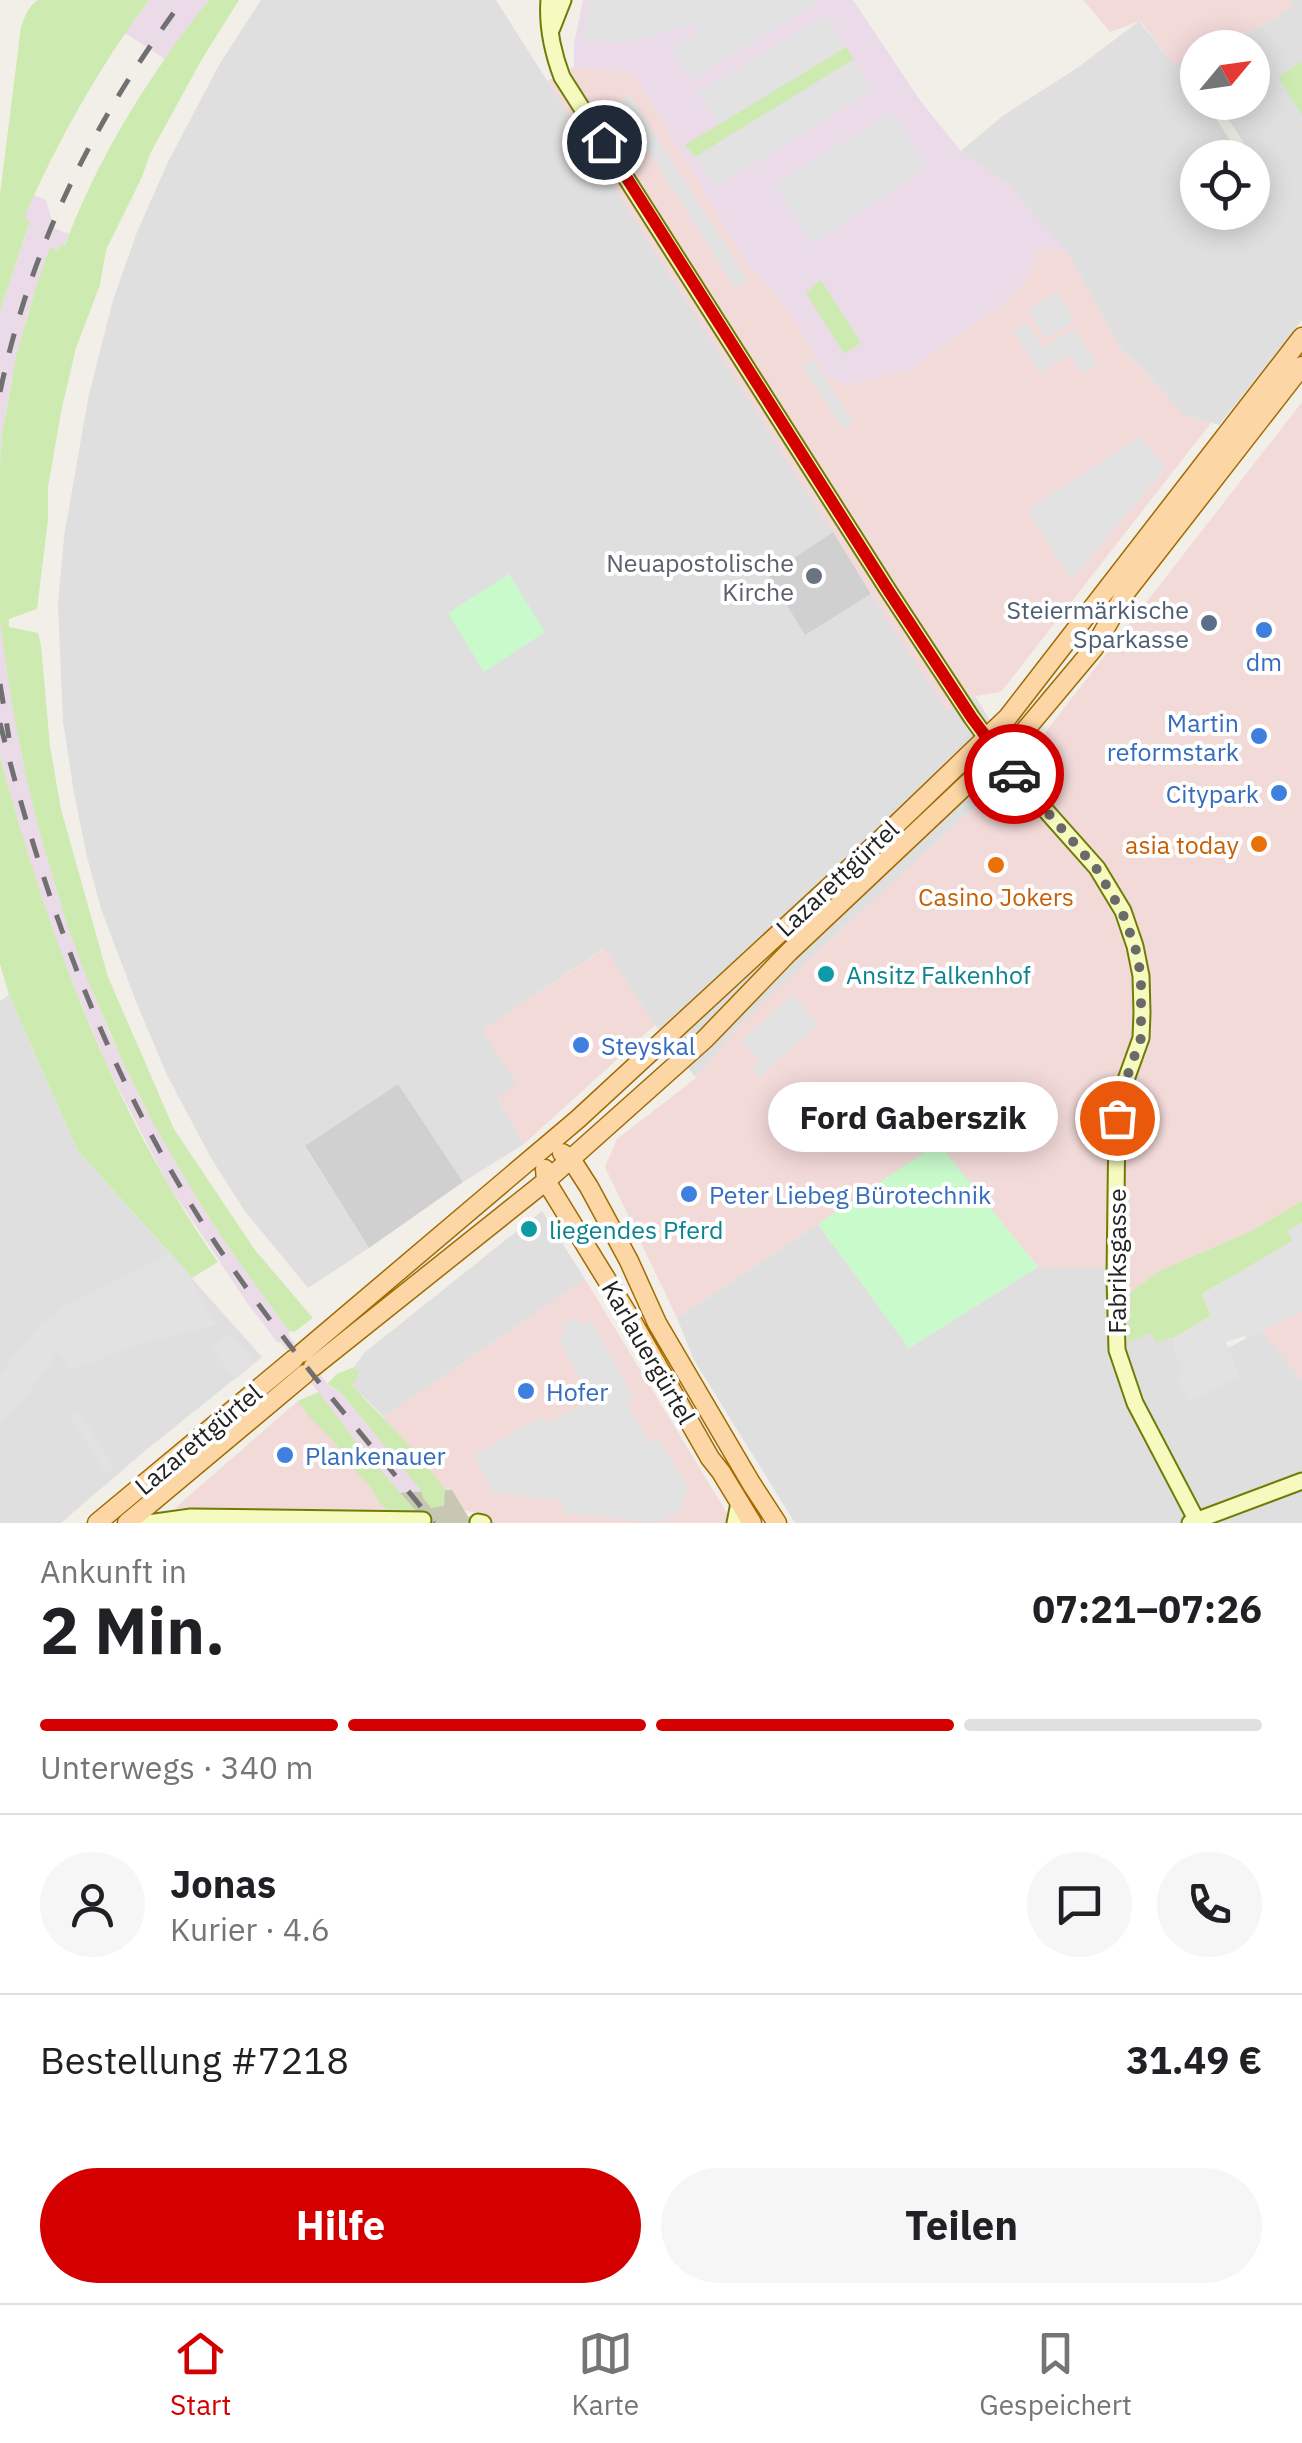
<!DOCTYPE html>
<html lang="de">
<head>
<meta charset="utf-8">
<style>
	:root { --surface:#fff; --page:#f6f6f6; --text:#202124; --muted:#757577; --line:#e0e0e0; --accent:#d40000 }
	body { margin:0; font-family:"IBM Plex Sans",sans-serif; background:var(--page); color:var(--text); height:100vh; display:flex; flex-direction:column; font-size:38px; white-space:nowrap }
	* { box-sizing:border-box; margin:0 }
	p { font-size:32px; color:var(--muted) }
	.icon { flex:none; width:55px; height:55px; fill:none; stroke:currentColor; stroke-width:2; stroke-linecap:round; stroke-linejoin:round }
	.map { position:relative; height:1523px; overflow:hidden }
	.side { display:flex; flex-direction:column; background:var(--surface); flex:1 }
	.side>* { flex:none }
	.needle { width:65px; rotate:61deg }
	.tools { position:absolute; left:1180px; top:30px; display:grid; gap:20px }
	.tools a { display:grid; place-items:center; width:90px; height:90px; border-radius:50%; background:var(--surface); box-shadow:0 5px 25px #0003; font-size:50px }
	.pin { position:absolute; display:grid; place-items:center; width:85px; height:85px; color:#fff; margin:-42px; border:5px solid #fff; border-radius:50%; box-shadow:0 2px 10px #0007 }
	.courier { position:absolute; display:grid; place-items:center; width:100px; height:100px; margin:-50px; border:8px solid #d40000; border-radius:50%; background:#fff; color:#222; box-shadow:0 2px 12px #0007 }
	.bubble { position:absolute; height:70px; border-radius:35px; background:var(--surface); box-shadow:0 5px 25px #0003; font-size:32px; font-weight:700; line-height:70px; text-align:center }
	.overview em { font-style:normal; font-weight:700 }
	.overview div { display:flex; flex-direction:column-reverse }
	.overview { display:flex; align-items:center; justify-content:space-between; height:170px; padding:0 40px }
	h1 { font-size:65px; font-weight:700; line-height:75px }
	.bar { display:grid; grid-template-columns:repeat(4,1fr); gap:15px 10px; align-content:center; height:120px; padding:0 40px }
	.bar i { height:12px; border-radius:8px; background:var(--line) }
	.bar .selected { background:var(--accent) }
	.bar p { grid-column:span 4 }
	.line { display:flex; align-items:center; gap:25px; padding:0 40px; border-top:2px solid var(--line) }
	.line div { flex:1 }
	.round { display:grid; place-items:center; flex:none; width:105px; height:105px; border-radius:52px; background:var(--page) }
	.cta { display:flex; gap:20px; margin-top:auto; padding:20px 40px }
	.cta a { flex:1; height:115px; border-radius:60px; background:var(--accent); color:#fff; font-size:40px; font-weight:700; line-height:115px; text-align:center }
	.cta a+a { background:var(--page); color:var(--text) }
	.menu { display:flex; justify-content:space-around; align-items:center; height:140px; border-top:2px solid var(--line); background:var(--surface); font-size:28px; color:var(--muted) }
	.menu a { display:grid; justify-items:center; gap:5px }
	.menu .selected { color:var(--accent) }
	.map>svg:first-child { display:block }
	.residential { fill:#e0dfdf; fill-rule:evenodd }
	.commercial { fill:#f2dad9 }
	.industrial { fill:#ebdbe8 }
	.religious { fill:#d0d0d0 }
	.construction { fill:#c7c7b4 }
	.grass { fill:#cdebb0 }
	.park { fill:#c8facc }
	.parking { fill:#e2e2e2 }
	.lines { fill:none; stroke-linecap:round; stroke-linejoin:round }
	.secondary-casing { stroke:#707d05; stroke-width:19 }
	.primary-casing { stroke:#a06b00; stroke-width:21 }
	.secondary { stroke:#f7fabf; stroke-width:15 }
	.primary { stroke:#fcd6a4; stroke-width:18 }
	.rail { stroke:#707070; stroke-width:5; stroke-dasharray:20 20; stroke-linecap:butt }
	.done { stroke:#6b6a68; stroke-width:10; stroke-dasharray:0 18 }
	.route { stroke:#d40000; stroke-width:12 }
	.worship-dot { fill:#6b7280; stroke:#fff; stroke-width:4 }
	.service-dot { fill:#5c6f8a; stroke:#fff; stroke-width:4 }
	.shop-dot { fill:#3f7fe0; stroke:#fff; stroke-width:4 }
	.food-dot { fill:#e8710a; stroke:#fff; stroke-width:4 }
	.culture-dot { fill:#0f9aa8; stroke:#fff; stroke-width:4 }
	.labels { text-anchor:middle; dominant-baseline:central; stroke-width:8; stroke-linejoin:round; paint-order:stroke }
	.worship-label { font-size:25px; fill:#5b616d; stroke:#fff; text-anchor:end }
	.service-label { font-size:25px; fill:#4e5e75; stroke:#fff; text-anchor:end }
	.shop-label { font-size:25px; fill:#366cbe; stroke:#fff; text-anchor:start }
	.food-label { font-size:25px; fill:#c56008; stroke:#fff; text-anchor:end }
	.street-label { font-size:25px; fill:#222; stroke:#fff }
	.culture-label { font-size:25px; fill:#0d838f; stroke:#fff; text-anchor:start }
</style>
</head>
<body>
<div class="map">
<svg width="1302" height="1523" viewBox="0 0 1302 1523">
	<rect width="100%" height="100%" fill="#f2efe9"/>
	<!-- residential -->
	<path class="residential" d="M261,0H496L833,532L768,575L805,634L871,594L947,709L975,696L1019,766L790,977L735,1030L696,1078L655,1025L604,948L483,1030L517,1084L497,1098L524,1144L463,1182L398,1084L305,1147L369,1248L308,1288L244,1210L211,1158L167,1075L137,1004L101,909L87,857L74,793L63,722L58,604L64,537L88,399L113,300L137,232L168,162L219,65Z
		M1291,0H1302V320L1219,425L1182,414L1146,372L1120,348L1067,252L961,151L1004,115L1080,66L1139,21L1173,64L1181,60L1197,89L1198,102L1206,103L1231,142L1234,141L1239,147L1244,143L1218,103L1252,102V48L1224,47L1291,8ZM1198,158H1252V212H1198Z
		M9,995L78,1151L262,1357L146,1450L61,1523H0V1001Z
		M542,1211L585,1279L384,1417L351,1384L360,1374L354,1367L364,1353Z
		M818,1224L909,1348L1038,1267L1113,1268L1161,1303L1182,1371L1261,1331L1302,1379V1523H795L694,1360L677,1318Z"/>
	<!-- commercial -->
	<path class="commercial" d="M1083,0H1291V8L1224,47L1198,48L1197,63L1185,70L1181,60L1174,65L1140,21L1110,32Z
		M574,67L634,73L747,263L785,305L829,376L888,374L909,370L1008,300L1026,280L1038,246L1067,252L1120,348L1146,372L1182,414L1211,423L1001,692L975,696L947,710L871,594L547,81Z
		M1302,402V1201L1251,1231L1159,1271L1131,1292L1113,1268L1038,1267L938,1144L677,1318L605,1167L617,1139L696,1078L735,1030L790,977L1019,766Z
		M605,948L655,1025L524,1144L497,1098L516,1083L482,1030Z
		M585,1279L733,1523H488L481,1514L444,1506L417,1512L175,1508L298,1401L319,1392L356,1441L384,1417Z
		M1302,1311V1379L1261,1331Z"/>
	<!-- industrial -->
	<path class="industrial" d="M149,0H209L165,59L125,33Z
		M583,0H853L922,103L961,151L1009,185L1067,252L1038,247L1026,280L1008,300L909,370L847,385L828,376L785,305L747,263L634,73L574,67V44Z
		M34,195L46,200L54,228L69,234L64,245L58,250L50,248L28,312L11,382L2,433L0,464V311L30,222L26,219V213Z
		M0,620L20,748L40,834L67,925L110,1034L141,1100L202,1207L233,1254L289,1331V1336L330,1387L339,1391L421,1491L425,1523L356,1442L281,1343L277,1342L248,1304L168,1184L108,1068L62,958L24,843L0,756Z"/>
	<!-- religious -->
	<path class="religious" d="M833,532L871,594L805,635L768,575Z
		M398,1084L463,1182L369,1248L305,1146Z"/>
	<!-- construction -->
	<path class="construction" d="M452,1490L472,1523H416L394,1493Z"/>
	<!-- grass -->
	<path class="grass" d="M38,0H149C100,66 59,138 26,213V219L30,221L0,311V194L21,27C24,18 29,5 38,0Z
		M209,0H239L202,59L150,154L142,177L106,250L100,285L76,348L61,412L48,488V520L37,609L9,619V627L38,633L41,645L50,746L61,809L108,977L174,1129L255,1250L313,1318L294,1332L289,1331L233,1254L202,1207L153,1123L124,1065L86,976L67,925L40,834L26,777L12,705L0,622V464L2,433L17,352L36,287L50,247L58,250L60,244L65,245C98,157 150,73 209,0Z
		M846,47L854,59L695,157L685,145Z
		M1302,62V115L1278,77Z
		M821,280L861,343L844,354L806,293Z
		M0,756C48,935 111,1109 218,1262L192,1278L78,1151L9,995L0,964Z
		M1302,1201V1223L1288,1231L1293,1241L1202,1294L1211,1316L1172,1339L1169,1337L1156,1343L1152,1333L1128,1342L1131,1292L1159,1271L1251,1231Z
		M354,1367L360,1373L352,1385C383,1419 418,1451 445,1490L444,1506L431,1508L423,1498L421,1490L339,1391L327,1384L337,1374Z
		M319,1392L356,1442L417,1512L387,1510L380,1504L370,1486L354,1470L335,1443L308,1415L298,1401Z"/>
	<!-- park -->
	<path class="park" d="M509,574L545,632L484,672L448,613Z
		M938,1143L1038,1267L909,1348L818,1224Z"/>
	<!-- parking -->
	<path class="parking" d="M591,0H820L692,80L672,48L701,30L691,26L643,38L611,43L582,40Z
		M826,15L846,47L718,125L698,93Z
		M854,59L873,90L715,188L695,157Z
		M630,95L748,280L735,288L618,103Z
		M892,112L927,168L812,244L775,184Z
		M1057,292L1075,320L1046,339L1027,311Z
		M1027,322L1043,348L1075,328L1097,364L1082,374L1070,355L1039,373L1013,330Z
		M813,359L854,423L844,430L802,366Z
		M1141,436L1166,468L1071,580L1027,510Z
		M794,994L818,1025L758,1078L751,1069L759,1061L741,1041Z
		M1302,1223V1311L1247,1339L1245,1336L1226,1342L1239,1376L1190,1402L1177,1376L1182,1374L1172,1339L1211,1316L1202,1294L1292,1241L1287,1231Z
		M170,1252L187,1272L216,1325L143,1343L70,1370L58,1351L20,1405L0,1425V1374L40,1324L60,1313L59,1309Z
		M577,1317L582,1325L591,1321L634,1398L627,1404L650,1443L660,1440L690,1492L681,1499L686,1508L657,1523L564,1513L563,1505L558,1500L493,1492L474,1455L543,1416L548,1424L589,1401V1396L559,1340L565,1336L561,1326Z
		M227,1336L233,1337L255,1363L236,1379L211,1349Z
		M80,1412L114,1468L106,1473L71,1418Z"/>
	<g class="lines">
		<!-- secondary casing -->
		<g class="secondary-casing">
			<path id="secondary" d="M549,0C547,25 553,53 562,77L888,590L972,718L1009,769L1097,868L1123,911L1135,946L1141,976L1142,1013L1141,1038L1123,1088L1117,1118L1115,1278L1117,1350L1135,1403L1198,1523
				M552,28L563,0
				M478,1522L483,1523
				M148,1523L191,1517L423,1520
				M735,1523L739,1503
				M1190,1523L1302,1481"/>
		</g>
		<!-- primary casing -->
		<g class="primary-casing">
			<path id="primary" d="M562,1153L571,1159L589,1187L629,1261L657,1323L751,1483L777,1523
				M545,1169L546,1181L632,1321L710,1458L721,1472L752,1523
				M302,1353L578,1119L877,843L1008,717L1302,337
				M313,1367L546,1181L705,1039L789,952L967,784L1000,757L1022,734L1094,648L1126,592L1302,366
				M97,1523L294,1359
				M127,1523L305,1374"/>
		</g>
		<!-- secondary -->
		<use href="#secondary" class="secondary"/>
		<!-- primary -->
		<use href="#primary" class="primary"/>
		<!-- rail -->
		<path class="rail" d="M0,392C31,245 94,120 183,0
			M0,684L9,738
			M0,723C46,909 112,1088 218,1247C283,1344 361,1432 434,1523"/>
	</g>
	<g class="lines">
		<!-- done -->
		<path class="done" d="M1014,774L1096,868L1122,912L1135,946L1141,976V1038L1123,1088L1117,1118"/>
		<!-- route -->
		<path class="route" d="M604,142L888,590L972,718L1014,774"/>
	</g>
	<!-- markers -->
	<circle class="worship-dot" cx="814" cy="576" r="10"/>
	<circle class="service-dot" cx="1209" cy="623" r="10"/>
	<g class="shop-dot">
		<circle cx="1264" cy="630" r="10"/>
		<circle cx="1259" cy="736" r="10"/>
		<circle cx="1279" cy="793" r="10"/>
		<circle cx="581" cy="1045" r="10"/>
		<circle cx="689" cy="1194" r="10"/>
		<circle cx="526" cy="1391" r="10"/>
		<circle cx="285" cy="1455" r="10"/>
	</g>
	<g class="food-dot">
		<circle cx="1259" cy="844" r="10"/>
		<circle cx="996" cy="865" r="10"/>
	</g>
	<g class="culture-dot">
		<circle cx="826" cy="974" r="10"/>
		<circle cx="529" cy="1229" r="10"/>
	</g>
	<g class="labels">
		<!-- worship labels -->
		<g class="worship-label">
			<text x="794" y="562">Neuapostolische<tspan x="794" dy="29">Kirche</tspan></text>
		</g>
		<!-- service labels -->
		<g class="service-label">
			<text x="1189" y="609">Steiermärkische<tspan x="1189" dy="29">Sparkasse</tspan></text>
		</g>
		<!-- shop labels -->
		<g class="shop-label">
			<text x="1264" y="661" text-anchor="middle">dm</text>
			<text x="1239" y="722" text-anchor="end">Martin<tspan x="1239" dy="29">reformstark</tspan></text>
			<text x="1259" y="793" text-anchor="end">Citypark</text>
			<text x="601" y="1045">Steyskal</text>
			<text x="709" y="1194">Peter Liebeg Bürotechnik</text>
			<text x="546" y="1391">Hofer</text>
			<text x="305" y="1455">Plankenauer</text>
		</g>
		<!-- food labels -->
		<g class="food-label">
			<text x="1239" y="844">asia today</text>
			<text x="996" y="896" text-anchor="middle">Casino Jokers</text>
		</g>
		<!-- street labels -->
		<g class="street-label">
			<text transform="translate(837 878) rotate(-43)">Lazarettgürtel</text>
			<text transform="translate(1116 1261) rotate(-90)">Fabriksgasse</text>
			<text transform="translate(649 1352) rotate(60)">Karlauergürtel</text>
			<text transform="translate(198 1439) rotate(-40)">Lazarettgürtel</text>
		</g>
		<!-- culture labels -->
		<g class="culture-label">
			<text x="846" y="974">Ansitz Falkenhof</text>
			<text x="549" y="1229">liegendes Pferd</text>
		</g>
	</g>
</svg>
<div class="tools">
<a><svg class="needle" viewBox="-14 -14 28 28"><path d="M0-13l5 13h-10z" fill="#e53935"/><path d="M0 13l5-13h-10z" fill="#757577"/></svg></a>
<a><svg class="icon" aria-label="locate" viewBox="0 0 24 24"><circle cx="12" cy="12" r="6"/><path d="M12 2v4M12 18v4M2 12h4M18 12h4"/></svg></a>
</div>
<div class="pin" style="left:1117px;top:1118px;background:#ea580c"><svg class="icon" aria-label="bag" viewBox="0 0 24 24"><path d="M5 8h14l-1 12H6zM9 8a3 3 0 0 1 6 0"/></svg></div>
<div class="pin" style="left:604px;top:142px;background:#1f2937"><svg class="icon" aria-label="home" viewBox="0 0 24 24"><path d="M3 11l9-7 9 7M6 9v11h12V9"/></svg></div>
<div class="courier" style="left:1014px;top:774px"><svg class="icon" aria-label="car" viewBox="0 0 24 24"><path d="M5 17H2v-5l4-1 3-4h7l3 4 3 1v5h-3M9 17h6M6 11h13"/><circle cx="7" cy="17" r="2"/><circle cx="17" cy="17" r="2"/></svg></div>
<div class="bubble" style="left:768px;top:1082px;width:290px">Ford Gaberszik</div>
</div>
<section class="side">
<div class="overview"><div><h1>2 Min.</h1><p>Ankunft in</p></div><em>07:21–07:26</em></div>
<div class="bar"><i class="selected"></i><i class="selected"></i><i class="selected"></i><i></i><p>Unterwegs · 340 m</p></div>
<div class="line" style="height:180px"><a class="round"><svg class="icon" aria-label="person" viewBox="0 0 24 24"><circle cx="12" cy="8" r="4"/><path d="M4 21q1-7 8-7t8 7"/></svg></a><div><b>Jonas</b><p>Kurier · 4.6</p></div><a class="round"><svg class="icon" aria-label="chat" viewBox="0 0 24 24"><path d="M4 5h16v11H9l-5 4z"/></svg></a><a class="round"><svg class="icon" aria-label="phone" viewBox="0 0 24 24"><path d="M5 4h4l2 5-3 2q2 4 5 5l2-3 5 2v4C11 20 4 13 5 4z"/></svg></a></div>
<div class="line" style="height:130px"><div>Bestellung #7218</div><b>31.49 €</b></div>
<div class="cta"><a>Hilfe</a><a>Teilen</a></div>
</section>
<nav class="menu">
<a class="selected"><svg class="icon" aria-label="home" viewBox="0 0 24 24"><path d="M3 11l9-7 9 7M6 9v11h12V9"/></svg>Start</a>
<a><svg class="icon" aria-label="map" viewBox="0 0 24 24"><path d="M3 6l6-2 6 2 6-2v14l-6 2-6-2-6 2zM9 4v14M15 6v14"/></svg>Karte</a>
<a><svg class="icon" aria-label="saved" viewBox="0 0 24 24"><path d="M7 4h10v16l-5-4-5 4z"/></svg>Gespeichert</a>
</nav>
</body>
</html>
